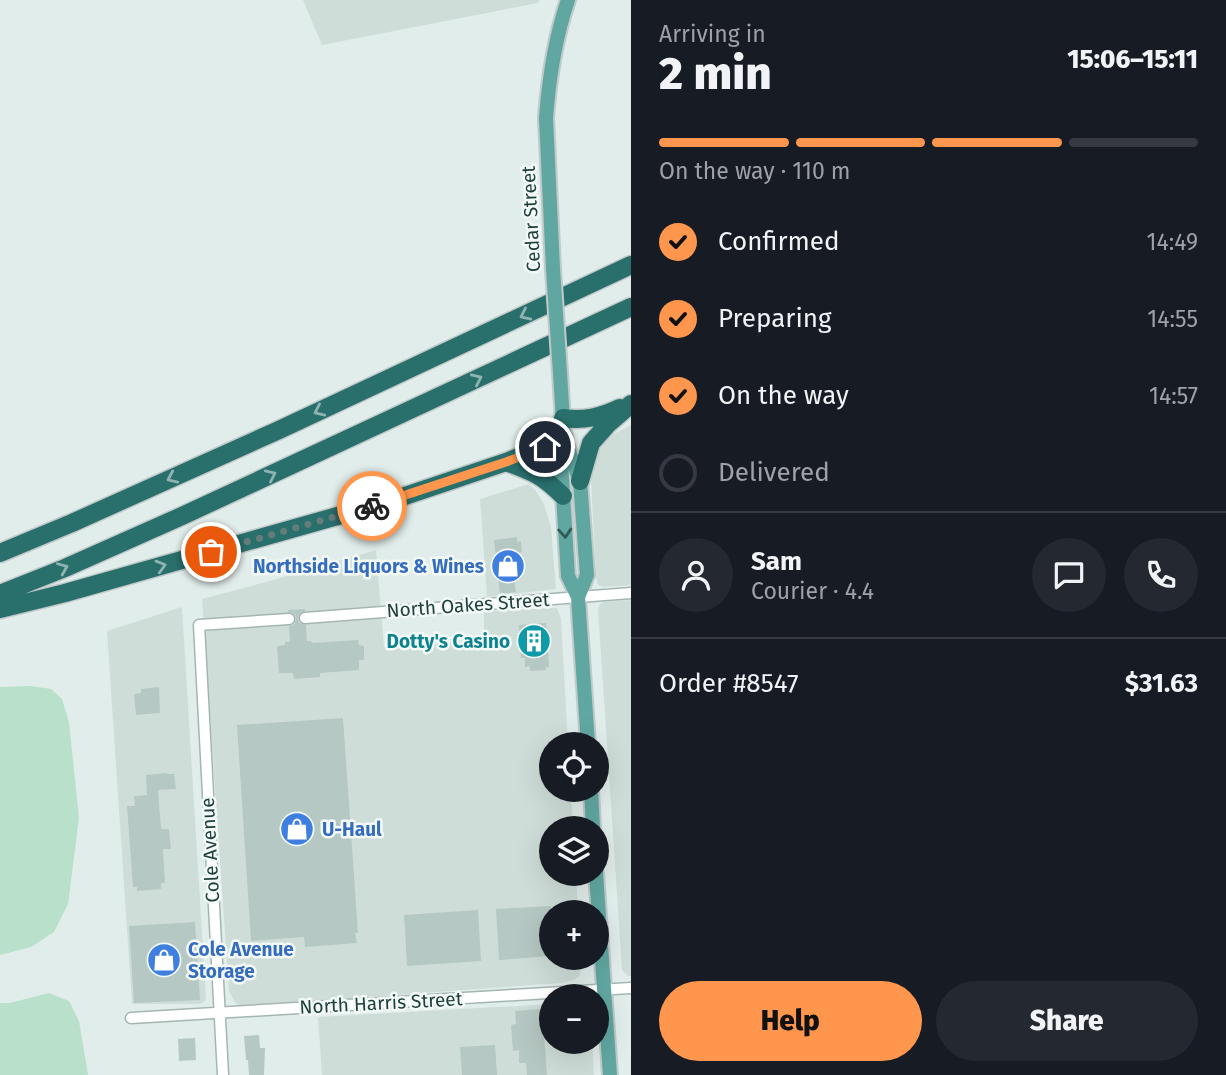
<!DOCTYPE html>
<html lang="en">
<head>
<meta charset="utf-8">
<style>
	:root { --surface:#171b24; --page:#242831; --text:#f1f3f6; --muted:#9ea1a6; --line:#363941; --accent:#ff964d }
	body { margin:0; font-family:"Fira Sans",sans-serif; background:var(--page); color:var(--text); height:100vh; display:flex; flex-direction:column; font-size:26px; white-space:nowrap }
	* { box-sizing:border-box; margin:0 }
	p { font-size:23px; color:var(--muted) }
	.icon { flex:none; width:38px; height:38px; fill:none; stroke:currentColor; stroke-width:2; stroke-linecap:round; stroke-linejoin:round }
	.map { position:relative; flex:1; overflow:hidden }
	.drawer { display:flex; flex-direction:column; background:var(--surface); width:595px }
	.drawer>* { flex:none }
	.tools { position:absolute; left:539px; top:732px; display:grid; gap:14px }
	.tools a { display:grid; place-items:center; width:70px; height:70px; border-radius:50%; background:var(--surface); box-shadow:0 7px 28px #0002; font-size:35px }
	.pin { position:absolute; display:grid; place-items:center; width:60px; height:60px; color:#fff; margin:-30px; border:4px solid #fff; border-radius:50%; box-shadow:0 2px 7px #0007 }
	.courier { position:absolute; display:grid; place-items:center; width:70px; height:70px; margin:-35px; border:5px solid #ff964d; border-radius:50%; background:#fff; color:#222; box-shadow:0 2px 9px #0007 }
	.headline em { font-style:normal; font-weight:800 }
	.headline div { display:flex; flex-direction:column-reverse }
	.headline { display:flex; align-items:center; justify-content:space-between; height:119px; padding:0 28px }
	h1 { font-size:46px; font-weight:800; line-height:52px }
	.bar { display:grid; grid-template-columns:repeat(4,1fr); gap:10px 7px; align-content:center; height:84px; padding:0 28px }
	.bar i { height:9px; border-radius:5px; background:var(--line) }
	.bar .current { background:var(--accent) }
	.bar p { grid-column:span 4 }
	.line { display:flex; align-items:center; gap:18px; padding:0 28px; border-top:2px solid var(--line) }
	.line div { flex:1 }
	.round { display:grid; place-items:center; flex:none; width:74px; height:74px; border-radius:37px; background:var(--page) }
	ol { padding:0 28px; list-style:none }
	li { display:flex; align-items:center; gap:21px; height:77px }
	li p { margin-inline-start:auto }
	li .icon { padding:7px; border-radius:50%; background:var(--accent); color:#111; stroke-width:4 }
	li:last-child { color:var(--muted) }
	li i { width:38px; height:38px; border:4px solid var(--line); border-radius:50% }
	.primary-button { display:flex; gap:14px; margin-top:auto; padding:14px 28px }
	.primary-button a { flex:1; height:80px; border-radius:42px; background:var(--accent); color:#111; font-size:28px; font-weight:800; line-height:80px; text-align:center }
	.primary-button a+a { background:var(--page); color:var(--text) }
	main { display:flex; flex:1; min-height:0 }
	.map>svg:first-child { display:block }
	.built { fill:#cfddd9 }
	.green { fill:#b8e0ca }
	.building { fill:#b6c8c3 }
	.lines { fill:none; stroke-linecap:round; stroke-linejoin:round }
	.minor-casing { stroke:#a3b6b3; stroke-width:13 }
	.primary-casing { stroke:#c1cac9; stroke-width:18 }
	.motorway-casing { stroke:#c1cac9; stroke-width:21 }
	.minor { stroke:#fff; stroke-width:10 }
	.primary { stroke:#61a7a1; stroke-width:14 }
	.motorway { stroke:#296f6c; stroke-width:18 }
	.primary-bridge-casing { stroke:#c1cac9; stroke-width:18; stroke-linecap:butt }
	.primary-bridge { stroke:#61a7a1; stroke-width:14 }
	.oneway { stroke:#8eb4b2 }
	.oneway2 { stroke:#305a56 }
	.done { stroke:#647d7a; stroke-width:7; stroke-dasharray:0 12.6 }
	.route { stroke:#ff964d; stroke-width:9 }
	.labels { text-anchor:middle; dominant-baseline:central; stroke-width:5; stroke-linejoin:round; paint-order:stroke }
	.street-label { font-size:19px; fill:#20403d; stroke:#f2f9f7 }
	.shop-label { font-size:19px; font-weight:bold; fill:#366cbe; stroke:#f2f9f7; text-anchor:start }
	.culture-label { font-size:19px; font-weight:bold; fill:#0d838f; stroke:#f2f9f7; text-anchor:end }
</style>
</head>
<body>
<main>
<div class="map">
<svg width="631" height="1075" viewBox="0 0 631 1075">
	<rect width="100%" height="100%" fill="#e1edea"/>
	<!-- built -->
	<path class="built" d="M303,0H540L538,3L322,45Z
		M631,425V585L603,587L598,585L596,578L591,479V460L601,441Z
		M529,484L536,491L544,504L551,527L556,589L487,597L480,499Z
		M376,550L384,647L484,640V611L557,608L561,619L568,744H551V789H571L573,828H551V873H576L578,912H551V957H581L580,975L574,980L562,983L239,1006L234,1001L229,991L202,599L266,582Z
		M631,600V976H628L622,970L598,609L600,604L603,602Z
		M182,607L206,998L204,1002L200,1004H132L107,631Z
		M551,1004V1041H592L594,1075H322L318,1017Z"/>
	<!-- green -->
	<path class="green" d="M31,686L51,689L62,699L69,722L79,818L68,904L54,932L31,947L0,955V687Z
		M49,993L69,1001L79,1021L88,1075H0V1003H10Z"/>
	<!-- building -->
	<path class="building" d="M517,537V542L521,541L522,552L519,553L521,579L514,580L516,592L500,594L494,540Z
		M305,609V611L299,614L298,618L299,623L306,625L307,641H311L312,643L358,640L359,645L364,646V660H359V670L320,673V677L294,679L293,673H279L277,646L285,645V642H290L289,626L294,625L296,619L295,614L288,612V610Z
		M546,623L549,667H546V670L530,671V666L525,667V658H521L519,625Z
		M159,687L160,713L136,715L134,694L141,693V689Z
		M343,718L358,933H355L357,943L305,947L304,937L251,941L237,725Z
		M167,773V774H174L176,789L158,790L161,829H169L171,849H163L165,883H161V889L137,891V887H133L127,806H135L134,796L147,795L146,775Z
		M551,906V956L499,960L496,909Z
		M478,910L481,961L407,966L404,915Z
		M195,922L200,1000L134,1003L129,926Z
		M540,1009L541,1020H543L547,1075H527L526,1063H519V1050L513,1051L511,1025L516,1024L515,1011Z
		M259,1035L260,1048H265L264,1075H249L248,1060H246L244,1036Z
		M195,1038L196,1060L179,1061L178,1039Z
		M495,1045L497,1075H462L460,1047Z"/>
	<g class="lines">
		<!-- minor casing -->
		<g class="minor-casing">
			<path id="minor" d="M305,618L631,593
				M131,1018L631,988
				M223,1075L199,625L289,619"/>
		</g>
		<!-- primary casing -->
		<g class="primary-casing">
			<path id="primary" d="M553,269L546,118C549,78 555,38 568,0
				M560,373L564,437L561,462L568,576L578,597L588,744
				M564,438L580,481L587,575L578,597
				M591,789L593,828
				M596,873L610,1075"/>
		</g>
		<!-- motorway casing -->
		<g class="motorway-casing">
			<path id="motorway" d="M563,418C584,421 601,417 620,408
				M506,462C533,472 542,475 563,496
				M580,481L591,443L608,424L631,404
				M0,553L72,523L279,430L631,265
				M0,594L65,568L182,516L631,307
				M0,609L65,593L387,502L506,462L543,447L564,437"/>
		</g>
		<!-- minor -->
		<use href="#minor" class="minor"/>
		<!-- primary -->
		<use href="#primary" class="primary"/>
		<!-- motorway -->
		<use href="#motorway" class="motorway"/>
		<!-- primary-bridge casing -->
		<g class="primary-bridge-casing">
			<path id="primary-bridge" d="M553,269L560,373"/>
		</g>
		<!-- primary-bridge -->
		<use href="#primary-bridge" class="primary-bridge"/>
	</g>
	<!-- one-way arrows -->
	<defs><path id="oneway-chevron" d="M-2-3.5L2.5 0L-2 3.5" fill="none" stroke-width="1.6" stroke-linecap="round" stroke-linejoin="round" transform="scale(1.75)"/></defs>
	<g class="oneway">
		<use href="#oneway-chevron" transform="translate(525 315) rotate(155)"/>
		<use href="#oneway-chevron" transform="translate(477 379) rotate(-25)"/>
		<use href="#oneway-chevron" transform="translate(319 411) rotate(155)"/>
		<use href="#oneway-chevron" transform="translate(271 475) rotate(-25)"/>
		<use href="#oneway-chevron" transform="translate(172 478) rotate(156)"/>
		<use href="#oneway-chevron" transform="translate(161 566) rotate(-16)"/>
		<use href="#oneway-chevron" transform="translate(63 568) rotate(-23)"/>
	</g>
	<use class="oneway2" href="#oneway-chevron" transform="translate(565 533) rotate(86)"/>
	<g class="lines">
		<!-- done -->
		<path class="done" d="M211,552L372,506"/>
		<!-- route -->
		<path class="route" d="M372,506L506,462L545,447"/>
	</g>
	<!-- icons -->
	<defs>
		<g id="shop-disc" transform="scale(1.75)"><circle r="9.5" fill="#3f7fe0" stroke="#f2f9f7"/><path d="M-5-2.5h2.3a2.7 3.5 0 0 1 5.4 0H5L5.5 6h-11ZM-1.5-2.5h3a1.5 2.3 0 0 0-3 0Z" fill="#fff"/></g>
		<g id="building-disc" transform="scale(1.75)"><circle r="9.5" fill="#0f9aa8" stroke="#f2f9f7"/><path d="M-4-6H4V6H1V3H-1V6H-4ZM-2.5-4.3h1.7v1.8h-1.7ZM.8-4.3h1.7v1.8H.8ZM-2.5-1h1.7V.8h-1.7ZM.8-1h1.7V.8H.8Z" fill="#fff"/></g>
	</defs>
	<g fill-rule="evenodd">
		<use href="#shop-disc" x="508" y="566"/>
		<use href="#building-disc" x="534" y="641"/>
		<use href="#shop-disc" x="297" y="829"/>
		<use href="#shop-disc" x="164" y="960"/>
	</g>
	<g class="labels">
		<!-- street labels -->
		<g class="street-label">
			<text transform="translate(531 219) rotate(-93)">Cedar Street</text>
			<text transform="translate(468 605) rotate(-4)">North Oakes Street</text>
			<text transform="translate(210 850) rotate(-93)">Cole Avenue</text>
			<text transform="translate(381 1003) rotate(-3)">North Harris Street</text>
		</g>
		<!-- shop labels -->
		<g class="shop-label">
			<text x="484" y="566" text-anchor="end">Northside Liquors &amp; Wines</text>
			<text x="322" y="829">U-Haul</text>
			<text x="188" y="949">Cole Avenue<tspan x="188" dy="22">Storage</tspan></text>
		</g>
		<!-- culture labels -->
		<g class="culture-label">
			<text x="510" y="641">Dotty's Casino</text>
		</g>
	</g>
</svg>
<div class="tools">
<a><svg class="icon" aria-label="locate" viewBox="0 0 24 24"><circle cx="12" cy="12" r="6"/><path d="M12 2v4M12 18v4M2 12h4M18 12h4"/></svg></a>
<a><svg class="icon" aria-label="layers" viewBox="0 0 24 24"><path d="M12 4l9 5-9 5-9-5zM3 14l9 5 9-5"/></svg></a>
<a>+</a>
<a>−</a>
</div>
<div class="pin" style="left:211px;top:552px;background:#ea580c"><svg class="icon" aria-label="bag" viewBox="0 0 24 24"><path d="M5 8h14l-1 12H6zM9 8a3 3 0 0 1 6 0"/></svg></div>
<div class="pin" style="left:545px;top:447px;background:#1f2937"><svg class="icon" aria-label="home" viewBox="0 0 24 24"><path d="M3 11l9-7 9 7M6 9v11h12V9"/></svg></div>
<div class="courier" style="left:372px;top:506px"><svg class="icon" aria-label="bike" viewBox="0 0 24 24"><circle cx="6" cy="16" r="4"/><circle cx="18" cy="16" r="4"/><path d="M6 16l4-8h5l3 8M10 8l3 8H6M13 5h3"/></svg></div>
</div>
<section class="drawer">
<div class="headline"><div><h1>2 min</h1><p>Arriving in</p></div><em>15:06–15:11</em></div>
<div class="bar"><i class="current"></i><i class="current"></i><i class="current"></i><i></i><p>On the way · 110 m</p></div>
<ol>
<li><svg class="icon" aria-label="check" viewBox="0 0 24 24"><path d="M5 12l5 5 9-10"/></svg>Confirmed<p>14:49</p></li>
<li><svg class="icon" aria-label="check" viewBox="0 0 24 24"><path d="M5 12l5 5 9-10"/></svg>Preparing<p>14:55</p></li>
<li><svg class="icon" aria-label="check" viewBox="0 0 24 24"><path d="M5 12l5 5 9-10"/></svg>On the way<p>14:57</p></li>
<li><i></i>Delivered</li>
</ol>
<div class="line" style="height:126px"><a class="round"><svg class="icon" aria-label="person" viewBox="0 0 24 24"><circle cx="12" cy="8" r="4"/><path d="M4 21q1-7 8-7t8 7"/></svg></a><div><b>Sam</b><p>Courier · 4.4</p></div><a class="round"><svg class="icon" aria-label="chat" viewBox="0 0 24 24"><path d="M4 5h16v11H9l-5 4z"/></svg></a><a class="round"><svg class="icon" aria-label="phone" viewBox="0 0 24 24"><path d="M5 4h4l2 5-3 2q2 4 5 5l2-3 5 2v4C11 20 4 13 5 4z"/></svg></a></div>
<div class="line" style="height:91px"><div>Order #8547</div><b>$31.63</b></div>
<div class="primary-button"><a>Help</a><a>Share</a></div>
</section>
</main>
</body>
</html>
